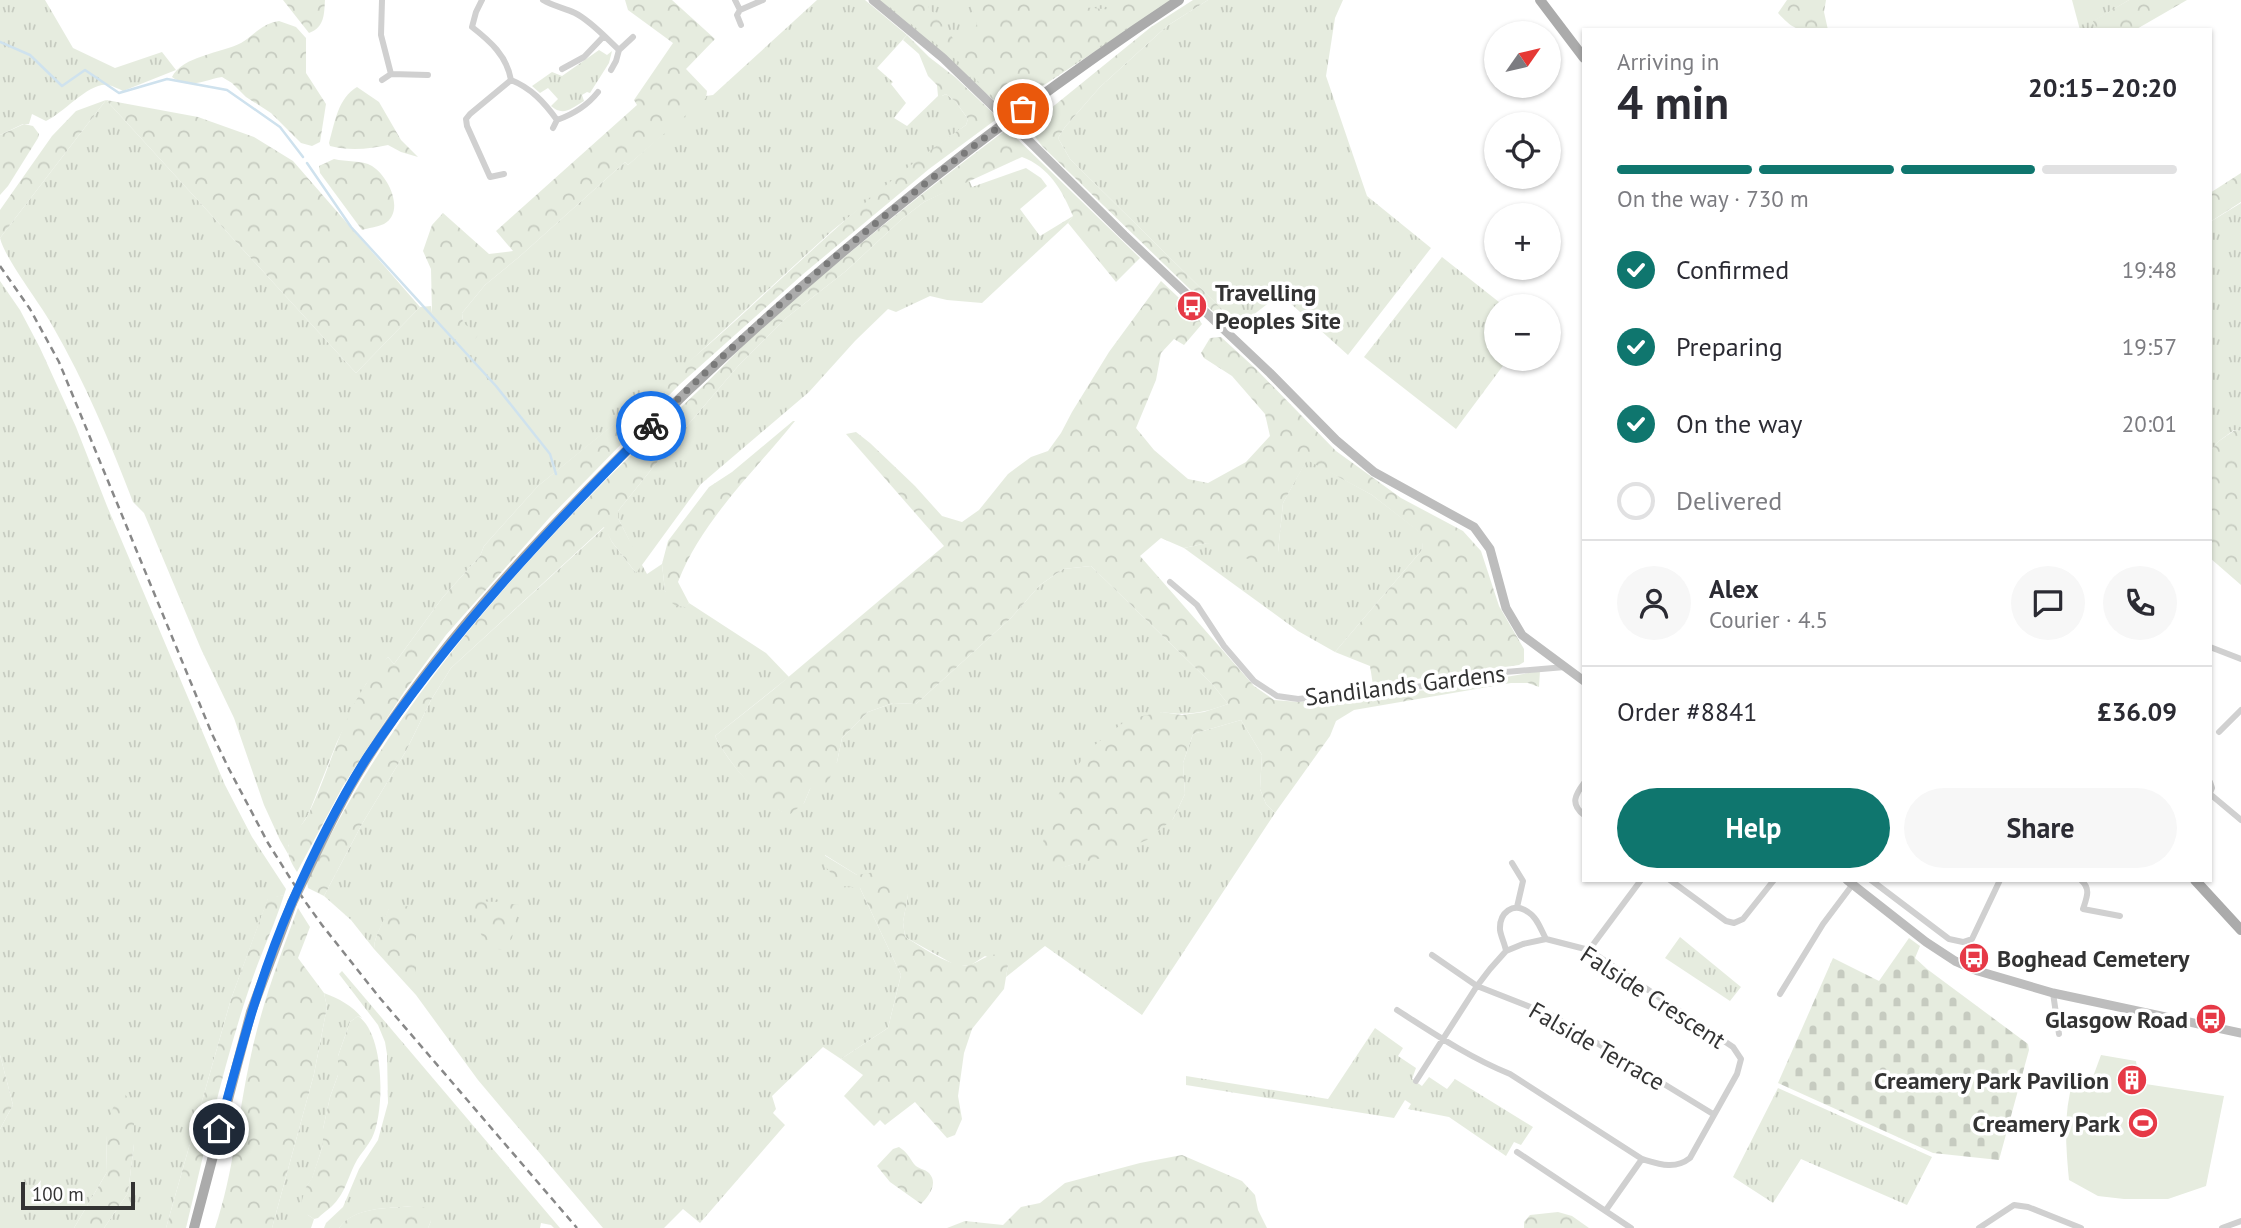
<!DOCTYPE html>
<html lang="en">
<head>
<meta charset="utf-8">
<style>
	:root { --surface:#fff; --page:#f7f7f7; --text:#2b2b33; --muted:#7c7c81; --line:#e1e1e2; --accent:#0f766e }
	body { margin:0; font-family:"PT Sans",sans-serif; background:var(--page); color:var(--text); height:100vh; display:flex; flex-direction:column; font-size:26px; white-space:nowrap }
	* { box-sizing:border-box; margin:0 }
	p { font-size:23px; color:var(--muted) }
	.icon { flex:none; width:38px; height:38px; fill:none; stroke:currentColor; stroke-width:2; stroke-linecap:round; stroke-linejoin:round }
	.map { position:relative; flex:1; overflow:hidden }
	.side { position:absolute; left:1582px; top:28px; width:630px; height:854px; display:flex; flex-direction:column; background:var(--surface); border-radius:0px; box-shadow:0 2px 5px #0004 }
	.side>* { flex:none }
	.needle { width:46px; rotate:56deg }
	.buttons { position:absolute; left:1484px; top:21px; display:grid; gap:14px }
	.buttons a { display:grid; place-items:center; width:77px; height:77px; border-radius:50%; background:var(--surface); box-shadow:0 2px 5px #0004; font-size:35px }
	.scale { position:absolute; left:21px; bottom:18px; width:114px; box-sizing:border-box; padding-left:7px; border:4px solid #333; border-top:0; font-size:19px; line-height:24px; white-space:nowrap; color:#333; -webkit-text-stroke:5px #fff; paint-order:stroke }
	.pin { position:absolute; display:grid; place-items:center; width:60px; height:60px; color:#fff; margin:-30px; border:4px solid #fff; border-radius:50%; box-shadow:0 2px 7px #0007 }
	.courier { position:absolute; display:grid; place-items:center; width:70px; height:70px; margin:-35px; border:5px solid #1a73e8; border-radius:50%; background:#fff; color:#222; box-shadow:0 2px 9px #0007 }
	.head em { font-style:normal; font-weight:600 }
	.head div { display:flex; flex-direction:column-reverse }
	.head { display:flex; align-items:center; justify-content:space-between; height:119px; padding:0 35px }
	h1 { font-size:46px; font-weight:600; line-height:52px }
	.bar { display:grid; grid-template-columns:repeat(4,1fr); gap:10px 7px; align-content:center; height:84px; padding:0 35px }
	.bar i { height:9px; border-radius:5px; background:var(--line) }
	.bar .on { background:var(--accent) }
	.bar p { grid-column:span 4 }
	.line { display:flex; align-items:center; gap:18px; padding:0 35px; border-top:2px solid var(--line) }
	.line div { flex:1 }
	.round { display:grid; place-items:center; flex:none; width:74px; height:74px; border-radius:37px; background:var(--page) }
	ol { padding:0 35px; list-style:none }
	li { display:flex; align-items:center; gap:21px; height:77px }
	li p { margin-inline-start:auto }
	li .icon { padding:7px; border-radius:50%; background:var(--accent); color:#fff; stroke-width:4 }
	li:last-child { color:var(--muted) }
	li i { width:38px; height:38px; border:4px solid var(--line); border-radius:50% }
	.cta { display:flex; gap:14px; margin-top:auto; padding:14px 35px }
	.cta a { flex:1; height:80px; border-radius:42px; background:var(--accent); color:#fff; font-size:28px; font-weight:600; line-height:80px; text-align:center }
	.cta a+a { background:var(--page); color:var(--text) }
	.map>svg:first-child { display:block }
	.grass { fill:url(#grass-tufts) }
	.forest { fill:url(#forest-crowns) }
	.cemetery { fill:url(#cemetery-stones) }
	.pitch { fill:#e6ecdf }
	.lines { fill:none; stroke-linecap:round; stroke-linejoin:round }
	.stream { stroke:#cfe2ee; stroke-width:2.5 }
	.street { stroke:#d0d0d0; stroke-width:6 }
	.secondary { stroke:#bdbdbd; stroke-width:9 }
	.primary { stroke:#ababab; stroke-width:10 }
	.rail { stroke:#888; stroke-width:2.5; stroke-dasharray:7 5; stroke-linecap:butt }
	.secondary-bridge { stroke:#bdbdbd; stroke-width:9 }
	.primary-bridge { stroke:#ababab; stroke-width:10 }
	.done { stroke:#7a7a7a; stroke-width:7; stroke-dasharray:0 12.6 }
	.route { stroke:#1a73e8; stroke-width:9 }
	.labels { text-anchor:middle; dominant-baseline:central; stroke-width:7; stroke-linejoin:round; paint-order:stroke }
	.poi-label { font-size:24px; font-weight:bold; fill:#333; stroke:#fff; text-anchor:end }
	.street-label { font-size:24px; fill:#333; stroke:#fff }
</style>
</head>
<body>
<div class="map">
<svg width="2241" height="1228" viewBox="0 0 2241 1228">
	<defs>
		<pattern id="grass-tufts" width="24" height="20" patternUnits="userSpaceOnUse" patternTransform="scale(1.75)"><rect width="24" height="20" fill="#e6ecdf"/><path d="M3 7l-1-3M5 7V3M7 7l1-3M15 17l-1-3M17 17v-4M19 17l1-3" fill="none" stroke="#c6cbc0"/></pattern>
		<pattern id="forest-crowns" width="20" height="18" patternUnits="userSpaceOnUse" patternTransform="scale(1.75)"><rect width="20" height="18" fill="#e6ecdf"/><path d="M2 6a3 3 0 1 1 6 0M12 15a3 3 0 1 1 6 0" fill="none" stroke="#c6cbc0"/></pattern>
		<pattern id="cemetery-stones" width="16" height="16" patternUnits="userSpaceOnUse" patternTransform="scale(1.75)"><rect width="16" height="16" fill="#e6ecdf"/><path d="M2 7V4a2 2 0 0 1 4 0v3zM10 15v-3a2 2 0 0 1 4 0v3z" fill="#c6cbc0"/></pattern>
	</defs>
	<rect width="100%" height="100%" fill="#fff"/>
	<!-- grass -->
	<path class="grass" d="M0,0H45L73,48L115,68L162,52L176,70L123,91C119,89 113,86 108,85C89,82 64,113 46,121L32,114L29,124H23L0,135Z
		M817,0H865L907,35L877,68L893,82L891,84L906,103L894,118L907,126L938,96H942L946,94L955,101L968,119L966,125L933,149L833,230L674,376L538,486L484,546L480,556L443,597L394,664L388,657L366,684L337,742L308,815L288,846V854L280,840L264,805L234,718L201,649L144,513L133,502C110,442 85,382 52,325C40,303 5,259 0,238L106,100L356,373L420,307L431,306L432,313L463,323L462,313L485,285L519,257L625,162L628,165L706,96L713,95Z
		M873,0H1173L1006,110Z
		M1208,0H1343L1335,18L1326,76L1367,196L1431,248L1348,355L1280,294L1243,323L1235,322L1070,159L1058,138L1065,127L1100,87L1167,26Z
		M2072,0H2129L2094,21L2097,30H2080Z
		M599,50L607,55L612,51L609,63L590,93L587,92L582,95L584,101C572,108 563,117 551,106L558,99L548,88L540,93L532,86L552,72L562,76Z
		M1026,168L1041,178L1047,186L1020,209L1040,236L1073,216L1068,223L982,303L947,300L930,296L896,312L888,309L855,341L809,392L701,484L642,565L647,574L662,564L665,591L685,607L689,603L766,653L789,677L715,736C730,766 756,792 782,812L804,803L810,789L837,762L842,738L868,712L893,703L916,704L1011,618L1040,585L1063,569L1091,566L1213,685L1228,704C1203,713 1188,716 1161,712L1052,870L1074,864L1173,819L1185,794L1183,763L1193,734L1241,720L1262,755L1260,789L1266,804L1275,813L1142,1015L1045,946L1006,977L1008,965L985,956L971,965H955L905,937L903,922L908,895L857,875L825,855V866L860,888L901,975L888,1028L841,1059L823,1047L772,1096L776,1109L773,1113L785,1125L700,1223L683,1209L664,1228H603L478,1080L416,995V935L389,909C384,922 374,936 374,949L351,920L324,896L362,824L406,751L431,700L451,668L605,527L612,542L636,573L629,540L618,518V511L675,440L739,365L786,318L846,271L902,219L924,202L969,180L972,187Z
		M2241,203V431L2234,430L2219,441L2210,451V222Z
		M1442,257L1504,306H1496V359H1508L1456,429L1364,357Z
		M0,281L20,310L40,348L76,427L107,506L225,785L252,837L286,889L284,895L268,899L231,999L166,1228H104L128,1193L134,1144V1125L106,1135L107,1172L74,1228H0V1129L13,1105L0,1055Z
		M1307,459L1372,495L1424,535L1422,550L1335,652L1298,631L1184,548L1207,543L1278,552L1283,503Z
		M1680,937L1741,987L1730,1001L1665,958Z
		M342,971L560,1228H554L551,1225L541,1223L540,1228H428L431,1221L412,1206C386,1209 356,1206 339,1228H324L326,1223L343,1207L359,1169L378,1140L388,1103L387,1054L385,1042L378,1025L339,974Z
		M324,993C339,999 352,1005 362,1018L358,1016L350,1022L338,1056V1075L330,1097L323,1129V1145L312,1179L306,1187L308,1215L314,1219L311,1228H272L314,1074L327,1007Z
		M1375,1028L1403,1048L1398,1056L1416,1068L1412,1079L1422,1086L1429,1077L1447,1089L1455,1079L1533,1127L1521,1145L1514,1142L1506,1156L1449,1117L1408,1109L1411,1104L1405,1100L1394,1118L1186,1085V1076L1328,1099Z
		M1778,1088L1932,1157L1907,1205L1801,1159L1773,1203L1733,1177Z"/>
	<!-- forest -->
	<path class="forest" d="M283,0H325C324,14 325,27 309,33Z
		M625,0H672L715,39L686,69L707,91L706,98L628,165L625,162L519,257L485,285L462,313L463,323L479,334L475,339L462,341L432,313L431,269L423,251L432,225L443,213L489,254L513,251L496,231L637,105L634,100L673,43L628,10Z
		M881,0H923L956,42L954,50L961,56L977,24L970,0H1062L1072,6L1113,10L1131,0H1168L1006,110L959,62Z
		M1193,0H1208L1167,26L1100,87L1065,127L1058,138L1070,159L1235,322L1243,323L1235,330L1226,324L1042,146L1030,130L1050,109L1151,27Z
		M1787,0H1826L1824,12L1828,30C1801,30 1797,34 1778,13Z
		M2129,0H2187L2135,30H2097L2093,21Z
		M279,21L296,27L306,38V73L326,104L320,142L312,146L301,143L271,113L246,97L232,83L222,77C203,80 190,90 172,77C182,56 222,53 241,43C254,35 263,23 279,21Z
		M907,35L929,57L955,77L998,118L929,169L802,275L679,385L550,517L446,635L404,692L343,786L297,872C292,864 287,856 288,847C290,834 302,827 308,815C333,764 346,697 388,657L394,664L443,597L480,556L484,546L538,486C604,432 671,379 734,322C809,254 882,181 966,125L968,119L955,101L946,94L942,96H938L937,85L928,76L919,54L903,40Z
		M357,87L379,102L401,140L418,157L401,152L388,145C371,149 348,151 330,146L329,143C335,122 338,98 357,87Z
		M106,100L198,117L254,137L293,161L420,307L356,373L106,100L0,238V210L52,136L76,111Z
		M24,124L33,126L39,134L38,138L8,186L0,195V135Z
		M1007,129L1140,258L1116,282L1068,223L1073,216C1062,190 1049,167 1022,157L924,202L902,219L846,271L786,318L739,365L675,440L618,511V518L642,565L636,573L612,542L604,527L451,668L431,700L406,751L362,824L324,896L308,888L307,882C397,691 544,535 697,392C722,368 746,341 773,318C848,252 927,189 1007,129Z
		M334,159C346,162 362,160 372,166C388,176 406,211 384,224C377,227 368,228 362,230L320,173L319,166Z
		M2241,173V202L2210,222V193Z
		M1161,281L1193,311L1202,324L1184,345L1174,339L1161,353L1156,380L1136,428L1154,450L1188,479L1208,483L1246,462L1270,436L1265,414L1232,376L1204,358L1201,353L1210,338L1221,337L1256,369L1336,451L1401,498L1463,531L1481,551L1499,606L1524,649V662L1519,665L1373,685L1370,666L1335,652L1422,550L1423,535L1372,495L1307,460L1283,503L1278,552L1266,566L1207,543L1184,548L1161,538L1140,556L1254,686L1274,700L1299,702L1437,689L1540,671L1539,687L1528,683H1511L1354,710L1336,721L1330,736L1275,813L1266,804L1260,789L1262,755L1241,720L1193,734L1183,763L1185,794L1173,819L1147,840L1102,858L1074,864L1052,871L1042,847L1050,811L1065,782L1091,748L1128,719L1162,712L1182,715L1204,712L1228,704L1213,685L1091,566L1063,569L1040,585L1011,618L916,704L893,703L868,712L842,738L837,762L828,782L810,789L804,803L788,816C761,801 729,764 715,736L773,690L944,546L846,434L856,432L870,443L915,486L942,516L962,522L979,510L1008,474L1031,457L1048,451L1061,433L1072,412L1109,352Z
		M793,421H795C754,472 702,520 678,582L689,603L686,607L676,606L672,603L665,591L662,564L668,541L709,487L732,472Z
		M2235,430L2241,431V585L2210,558V451L2219,441Z
		M824,855L857,875L888,870L908,895L903,922L905,937C921,946 954,971 972,964C983,960 984,956 998,954L1008,965L1004,989L972,1029L964,1053L958,1096L962,1119L955,1135L947,1138L915,1102L885,1125L880,1120L874,1126L844,1096L863,1075L841,1059L888,1028L901,975L860,888L842,886L825,866Z
		M284,895C275,924 262,951 252,980C224,1061 206,1145 186,1228H166L231,999L268,898Z
		M472,901L498,902L519,905L512,938L505,950L490,948C478,933 475,920 472,901Z
		M409,906L416,935V995L374,949C374,936 384,921 389,908Z
		M298,908L310,927L298,958L324,993L327,1007L314,1074L272,1228H215C234,1172 238,1113 251,1055C262,1004 280,956 298,908Z
		M358,1016C385,1034 385,1112 372,1138C368,1146 361,1153 357,1160C350,1172 346,1189 338,1199C333,1207 325,1211 318,1218L314,1219L308,1215L302,1206V1200L306,1187L312,1178L323,1145V1129L330,1097L338,1075V1056L350,1022Z
		M0,1055L13,1105L0,1129Z
		M124,1093L132,1103L134,1125V1144L128,1193L104,1228H74L107,1172L106,1135L109,1119L115,1103Z
		M899,1147C907,1152 909,1157 914,1164C918,1169 925,1169 929,1173C939,1184 928,1197 921,1204L890,1182L877,1166L893,1149Z
		M1182,1155L1242,1181L1255,1195L1258,1210L1267,1228H947L965,1221L1003,1225L1021,1207L1040,1203L1065,1183L1140,1163Z
		M412,1206L427,1208L431,1221L428,1228H339C355,1206 386,1209 412,1206Z
		M1558,1212L1572,1216L1589,1228H1524V1222L1530,1215Z"/>
	<!-- cemetery -->
	<path class="cemetery" d="M1909,938L1920,946L1915,958L1927,969L2028,1044L2029,1050L1999,1160L1933,1153L1778,1083L1833,958L1879,981Z"/>
	<!-- pitch -->
	<path class="pitch" d="M2101,1055L2136,1061L2139,1083L2224,1096L2206,1186L2168,1199H2124L2098,1196L2069,1180C2066,1147 2063,1114 2073,1081L2094,1074Z"/>
	<g class="lines">
		<!-- stream -->
		<path class="stream" d="M0,42L30,55L62,86L85,70L119,93L167,79L227,90L280,127L303,157
			M307,163L351,227L496,386L550,454L556,474"/>
		<!-- street -->
		<path class="street" d="M382,0L381,35L391,74L382,80
			M482,0L476,12L472,27C490,41 507,56 511,80
			M543,0C553,6 564,8 575,13C591,21 606,38 619,50
			M735,0L740,10L737,15L741,25
			M740,10L763,0
			M562,69L584,57L604,36
			M611,70L616,61L619,50L633,37
			M391,74L428,75
			M511,80C531,88 544,102 557,120
			M553,128L557,120C574,114 587,106 598,92
			M504,174L490,177L467,126L466,119L470,114L511,80
			M1170,582L1197,605L1224,646L1254,681L1277,696L1298,699L1443,684L1505,672L1565,667
			M2210,647L2241,659
			M2219,732L2241,710
			M2210,782L2212,788L2210,793
			M1584,783C1575,795 1570,804 1584,815
			M2210,794L2241,820
			M1512,863L1523,881L1517,907
			M1670,880L1726,921L1734,923L1743,919L1774,880
			M1871,880L1949,939L1963,942L1972,939L2000,880
			M2081,880C2091,889 2087,897 2083,909L2120,916
			M1589,950L1641,880
			M1506,951C1505,944 1501,937 1500,930C1499,913 1513,901 1528,912C1537,917 1541,930 1546,939
			M1432,955L1477,986L1551,1015L1713,1114
			M2053,993L2059,1034
			M1780,994L1823,924L1853,884
			M1397,1010C1433,1033 1470,1058 1510,1074L1642,1159C1659,1164 1675,1170 1690,1158L1737,1074L1741,1059L1733,1047L1589,950L1546,939L1523,944L1506,951L1490,969L1477,986L1416,1081
			M1517,1152L1631,1228
			M1606,1210L1642,1159
			M1979,1228L2014,1205L2028,1207L2081,1228
			M2222,1228L2241,1221"/>
		<!-- secondary -->
		<path class="secondary" d="M873,0L943,58L998,111
			M1024,136L1124,235L1270,373L1336,440L1374,472L1474,527L1490,549L1506,608L1522,635L1584,681
			M1847,880L1926,942L1955,961L1978,971L2053,993L2241,1033"/>
		<!-- primary -->
		<path class="primary" d="M1540,0L1584,58
			M306,874C325,834 344,794 368,757C437,648 527,551 617,460C790,286 975,135 1179,0
			M2195,880L2241,930
			M194,1228L251,1012L292,903"/>
		<!-- rail -->
		<path class="rail" d="M0,266L30,309L59,362L212,734L229,769L268,843L304,900L322,925L379,997L577,1228"/>
		<!-- secondary-bridge -->
		<path class="secondary-bridge" d="M998,111L1024,136"/>
		<!-- primary-bridge -->
		<path class="primary-bridge" d="M292,903L306,874"/>
	</g>
	<g class="lines">
		<!-- done -->
		<path class="done" d="M651,426C766,310 892,206 1023,109"/>
		<!-- route -->
		<path class="route" d="M219,1129C240,1052 260,975 292,902C314,852 339,801 368,756C449,635 549,529 651,426"/>
	</g>
	<!-- icons -->
	<defs>
		<g id="bus-disc" transform="scale(1.575)"><circle r="9.5" fill="#e63946" stroke="#fff"/><path d="M-5-6H5V4H4V6H2V4H-2V6H-4V4H-5ZM-3.5-4V0h7V-4ZM-3.5 1.2v1.5H-2V1.2ZM2 1.2v1.5H3.5V1.2Z" fill="#fff"/></g>
		<g id="building-disc" transform="scale(1.575)"><circle r="9.5" fill="#e63946" stroke="#fff"/><path d="M-4-6H4V6H1V3H-1V6H-4ZM-2.5-4.3h1.7v1.8h-1.7ZM.8-4.3h1.7v1.8H.8ZM-2.5-1h1.7V.8h-1.7ZM.8-1h1.7V.8H.8Z" fill="#fff"/></g>
		<g id="stadium-disc" transform="scale(1.575)"><circle r="9.5" fill="#e63946" stroke="#fff"/><path d="M0-5a6.5 5 0 1 0 0 10a6.5 5 0 1 0 0-10ZM-3.5-1.8h7v3.6h-7Z" fill="#fff"/></g>
	</defs>
	<g fill-rule="evenodd">
		<use href="#bus-disc" x="1192" y="306"/>
		<use href="#bus-disc" x="1974" y="958"/>
		<use href="#bus-disc" x="2211" y="1019"/>
		<use href="#building-disc" x="2132" y="1080"/>
		<use href="#stadium-disc" x="2143" y="1123"/>
	</g>
	<g class="labels">
		<!-- poi labels -->
		<g class="poi-label">
			<text x="1215" y="292" text-anchor="start">Travelling<tspan x="1215" dy="28">Peoples Site</tspan></text>
			<text x="1997" y="958" text-anchor="start">Boghead Cemetery</text>
			<text x="2188" y="1019">Glasgow Road</text>
			<text x="2109" y="1080">Creamery Park Pavilion</text>
			<text x="2120" y="1123">Creamery Park</text>
		</g>
		<!-- street labels -->
		<g class="street-label">
			<text transform="translate(1405 685) rotate(-7)">Sandilands Gardens</text>
			<text transform="translate(1653 997) rotate(33)">Falside Crescent</text>
			<text transform="translate(1597 1046) rotate(30)">Falside Terrace</text>
		</g>
	</g>
</svg>
<div class="buttons">
<a><svg class="needle" viewBox="-14 -14 28 28"><path d="M0-13l5 13h-10z" fill="#e53935"/><path d="M0 13l5-13h-10z" fill="#7c7c81"/></svg></a>
<a><svg class="icon" aria-label="locate" viewBox="0 0 24 24"><circle cx="12" cy="12" r="6"/><path d="M12 2v4M12 18v4M2 12h4M18 12h4"/></svg></a>
<a>+</a>
<a>−</a>
</div>
<div class="scale">100 m</div>
<div class="pin" style="left:1023px;top:109px;background:#ea580c"><svg class="icon" aria-label="bag" viewBox="0 0 24 24"><path d="M5 8h14l-1 12H6zM9 8a3 3 0 0 1 6 0"/></svg></div>
<div class="pin" style="left:219px;top:1129px;background:#1f2937"><svg class="icon" aria-label="home" viewBox="0 0 24 24"><path d="M3 11l9-7 9 7M6 9v11h12V9"/></svg></div>
<div class="courier" style="left:651px;top:426px"><svg class="icon" aria-label="bike" viewBox="0 0 24 24"><circle cx="6" cy="16" r="4"/><circle cx="18" cy="16" r="4"/><path d="M6 16l4-8h5l3 8M10 8l3 8H6M13 5h3"/></svg></div>
<section class="side">
<div class="head"><div><h1>4 min</h1><p>Arriving in</p></div><em>20:15–20:20</em></div>
<div class="bar"><i class="on"></i><i class="on"></i><i class="on"></i><i></i><p>On the way · 730 m</p></div>
<ol>
<li><svg class="icon" aria-label="check" viewBox="0 0 24 24"><path d="M5 12l5 5 9-10"/></svg>Confirmed<p>19:48</p></li>
<li><svg class="icon" aria-label="check" viewBox="0 0 24 24"><path d="M5 12l5 5 9-10"/></svg>Preparing<p>19:57</p></li>
<li><svg class="icon" aria-label="check" viewBox="0 0 24 24"><path d="M5 12l5 5 9-10"/></svg>On the way<p>20:01</p></li>
<li><i></i>Delivered</li>
</ol>
<div class="line" style="height:126px"><a class="round"><svg class="icon" aria-label="person" viewBox="0 0 24 24"><circle cx="12" cy="8" r="4"/><path d="M4 21q1-7 8-7t8 7"/></svg></a><div><b>Alex</b><p>Courier · 4.5</p></div><a class="round"><svg class="icon" aria-label="chat" viewBox="0 0 24 24"><path d="M4 5h16v11H9l-5 4z"/></svg></a><a class="round"><svg class="icon" aria-label="phone" viewBox="0 0 24 24"><path d="M5 4h4l2 5-3 2q2 4 5 5l2-3 5 2v4C11 20 4 13 5 4z"/></svg></a></div>
<div class="line" style="height:91px"><div>Order #8841</div><b>£36.09</b></div>
<div class="cta"><a>Help</a><a>Share</a></div>
</section>
</div>
</body>
</html>
